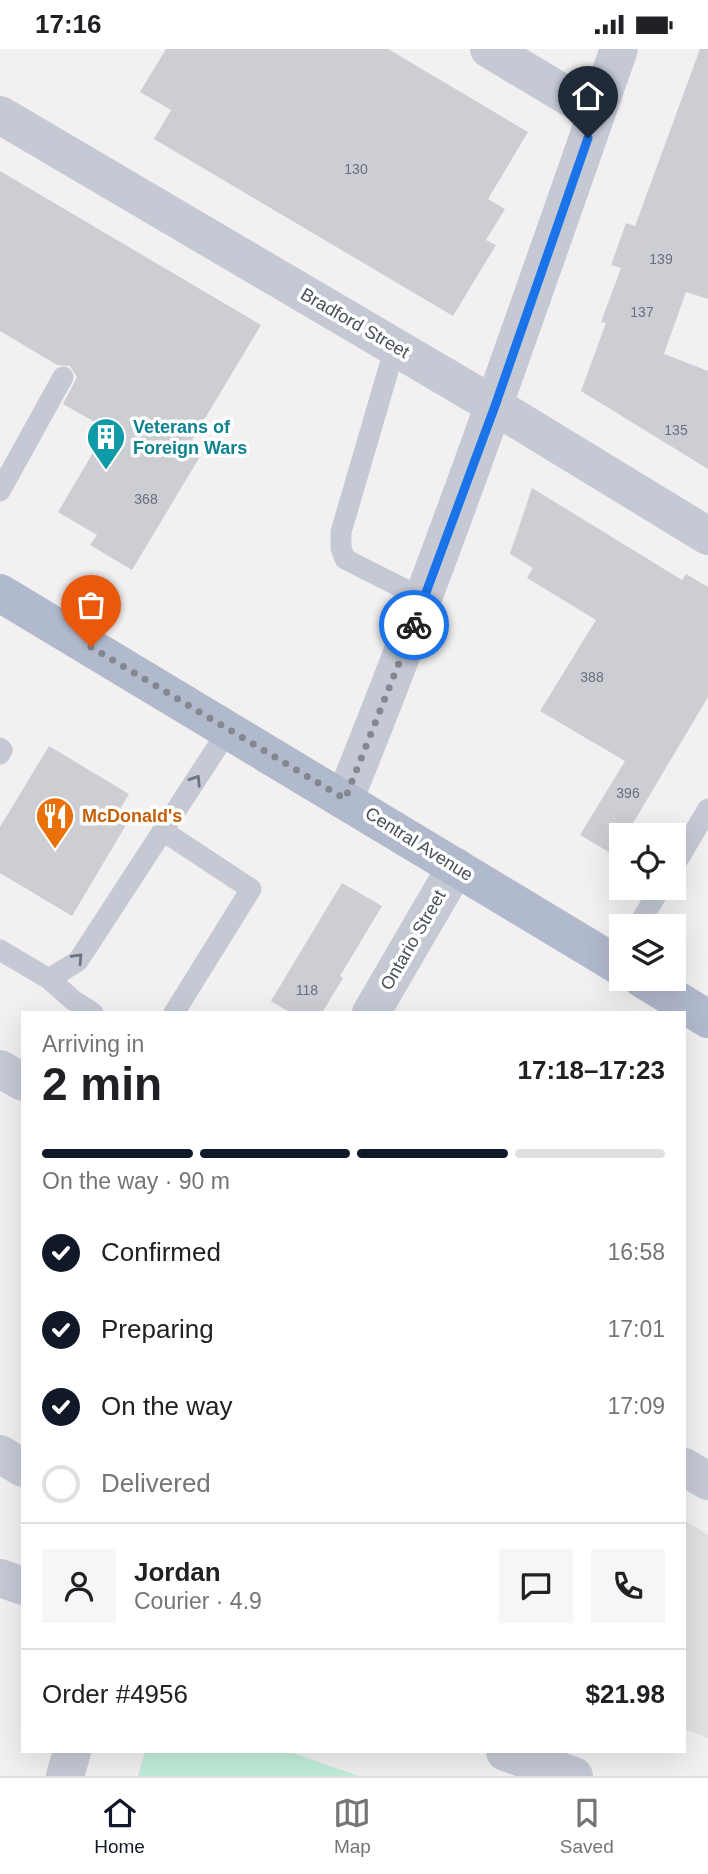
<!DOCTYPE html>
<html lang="en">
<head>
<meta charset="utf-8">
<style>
	:root { --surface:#fff; --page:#f6f6f6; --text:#202124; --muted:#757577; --line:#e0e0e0; --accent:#111827 }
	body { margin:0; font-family:Arial,sans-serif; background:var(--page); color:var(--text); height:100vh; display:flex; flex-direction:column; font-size:26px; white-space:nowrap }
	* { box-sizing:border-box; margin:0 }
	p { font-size:23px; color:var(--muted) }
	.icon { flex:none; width:38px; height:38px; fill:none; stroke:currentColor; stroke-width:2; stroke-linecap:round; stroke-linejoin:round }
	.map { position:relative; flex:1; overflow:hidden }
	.sheet { position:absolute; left:21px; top:962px; width:665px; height:742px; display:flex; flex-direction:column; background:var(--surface); border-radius:0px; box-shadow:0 7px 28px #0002 }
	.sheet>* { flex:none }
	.controls { position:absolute; left:609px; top:774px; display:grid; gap:14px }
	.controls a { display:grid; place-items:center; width:77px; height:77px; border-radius:0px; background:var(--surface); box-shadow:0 7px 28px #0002; font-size:35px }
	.pin { position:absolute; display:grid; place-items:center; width:60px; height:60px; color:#fff; margin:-72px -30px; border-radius:50% 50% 50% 0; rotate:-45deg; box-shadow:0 0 7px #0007 }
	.pin .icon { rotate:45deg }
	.courier { position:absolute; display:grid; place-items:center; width:70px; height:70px; margin:-35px; border:5px solid #1a73e8; border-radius:50%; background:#fff; color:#222; box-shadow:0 2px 9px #0007 }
	.overview em { font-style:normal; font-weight:600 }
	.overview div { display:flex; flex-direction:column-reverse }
	.overview { display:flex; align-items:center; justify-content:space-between; height:119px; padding:0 21px }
	h1 { font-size:46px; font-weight:600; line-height:52px }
	.bar { display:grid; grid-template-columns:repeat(4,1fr); gap:10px 7px; align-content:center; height:84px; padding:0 21px }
	.bar i { height:9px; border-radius:5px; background:var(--line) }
	.bar .selected { background:var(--accent) }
	.bar p { grid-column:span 4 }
	.line { display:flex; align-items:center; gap:18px; padding:0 21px; border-top:2px solid var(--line) }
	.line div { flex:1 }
	.round { display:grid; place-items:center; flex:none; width:74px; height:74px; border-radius:0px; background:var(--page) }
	ol { padding:0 21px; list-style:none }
	li { display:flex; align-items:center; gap:21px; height:77px }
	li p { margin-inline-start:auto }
	li .icon { padding:7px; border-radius:50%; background:var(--accent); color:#fff; stroke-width:4 }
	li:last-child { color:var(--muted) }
	li i { width:38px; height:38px; border:4px solid var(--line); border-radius:50% }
	.status { display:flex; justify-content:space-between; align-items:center; height:49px; padding:0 35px; background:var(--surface); direction:ltr }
	.status svg { height:19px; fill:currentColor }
	.dock { display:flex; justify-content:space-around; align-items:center; height:98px; border-top:2px solid var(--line); background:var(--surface); font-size:19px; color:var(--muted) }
	.dock a { display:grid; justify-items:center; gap:4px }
	.dock .selected { color:var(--accent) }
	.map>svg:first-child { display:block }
	.education { fill:#e3e1e1 }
	.green { fill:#c1eddb }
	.building { fill:#cdced4 }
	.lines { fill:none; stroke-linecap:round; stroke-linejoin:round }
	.service { stroke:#c4c9d4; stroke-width:21 }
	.minor { stroke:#c4c9d4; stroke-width:38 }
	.tertiary { stroke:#c4c9d4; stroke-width:38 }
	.primary { stroke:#b1b9cd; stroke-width:38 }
	.oneway { stroke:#6e7480 }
	.done { stroke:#848790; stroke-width:7; stroke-dasharray:0 12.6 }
	.route { stroke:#1a73e8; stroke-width:9 }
	.labels { text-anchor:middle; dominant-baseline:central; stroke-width:7; stroke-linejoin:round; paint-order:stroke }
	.number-label { font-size:14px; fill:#6a6f7a }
	.street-label { font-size:18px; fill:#494f5c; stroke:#fff }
	.culture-label { font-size:18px; font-weight:bold; fill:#0d838f; stroke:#fff; text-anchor:start }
	.food-label { font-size:18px; font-weight:bold; fill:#c56008; stroke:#fff; text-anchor:start }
</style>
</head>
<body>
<div class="status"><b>17:16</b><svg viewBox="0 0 49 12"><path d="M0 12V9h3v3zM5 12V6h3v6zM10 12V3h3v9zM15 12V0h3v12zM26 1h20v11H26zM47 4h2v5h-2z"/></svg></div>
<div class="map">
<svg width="708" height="1727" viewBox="0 0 708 1727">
	<rect width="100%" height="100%" fill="#f2f0f0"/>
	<!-- education -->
	<path class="education" d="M684,1471L708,1486V1689L684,1680Z"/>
	<!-- green -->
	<path class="green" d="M145,1703H290L359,1727H138Z"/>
	<!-- building -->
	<path class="building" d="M166,0H388L528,83L488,150L505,160L486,191L496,196L453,267L154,90L171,61L140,43Z
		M700,0H708V250L686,243L664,305L708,322V420L581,342L606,274L601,273L621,219L611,216L626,174L635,177Z
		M0,122L261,276L189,396L202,404L132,521L90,496L97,486L58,463L107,380L63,355L77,328L70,317L57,316L0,282Z
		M532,439L682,531L686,525L708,538V648L626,786H621V793L614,806L580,786L625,712L540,662L596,571L527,529L533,519L510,505Z
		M49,697L129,745L115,769L126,776L72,867L0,824V778Z
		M342,834L382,857L340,927L343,929L322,964H291L271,952Z"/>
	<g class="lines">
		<!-- service -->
		<path class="service" d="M395,298L341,483V499L345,510L424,550
			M0,442L63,328
			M0,699L2,701L0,705
			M163,782L251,840L174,964
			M674,817L708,760
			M638,877L661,838
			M0,901L49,930L78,912L229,680
			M49,930L73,951L93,964"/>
		<!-- minor -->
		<path class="minor" d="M489,0L596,64
			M0,66L495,357L708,487
			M345,749C445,503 531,251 619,0
			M371,964L456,818
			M0,1020L23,1033
			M0,1405L23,1419
			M684,1418L708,1432
			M65,1727L72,1703"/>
		<!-- tertiary -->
		<path class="tertiary" d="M0,1529L23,1537
			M505,1703L574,1727"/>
		<!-- primary -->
		<path class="primary" d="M0,544L621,918
			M641,929L708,970"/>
	</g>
	<!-- one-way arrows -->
	<defs><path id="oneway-chevron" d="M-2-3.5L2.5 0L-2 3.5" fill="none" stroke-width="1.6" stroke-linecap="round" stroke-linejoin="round" transform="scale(1.75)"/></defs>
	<g class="oneway">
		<use href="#oneway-chevron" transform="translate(196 731) rotate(-57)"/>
		<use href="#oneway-chevron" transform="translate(78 909) rotate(-46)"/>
	</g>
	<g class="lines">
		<!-- done -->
		<path class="done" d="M91,598L345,750L414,576"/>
		<!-- route -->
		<path class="route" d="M414,576L495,357L588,89"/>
	</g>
	<!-- icons -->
	<defs>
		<g id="building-pin" transform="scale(2.0125)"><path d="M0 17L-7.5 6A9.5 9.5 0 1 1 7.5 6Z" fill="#0f9aa8" stroke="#fff"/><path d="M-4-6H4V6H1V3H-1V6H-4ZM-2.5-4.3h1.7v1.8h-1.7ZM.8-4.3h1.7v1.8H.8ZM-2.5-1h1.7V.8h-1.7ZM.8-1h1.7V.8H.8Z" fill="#fff"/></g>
		<g id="restaurant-pin" transform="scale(2.0125)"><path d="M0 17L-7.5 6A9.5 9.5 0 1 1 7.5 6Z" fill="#e8710a" stroke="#fff"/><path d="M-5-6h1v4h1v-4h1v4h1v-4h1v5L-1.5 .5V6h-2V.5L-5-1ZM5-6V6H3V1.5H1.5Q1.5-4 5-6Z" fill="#fff"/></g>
	</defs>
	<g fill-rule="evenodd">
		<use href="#building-pin" x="106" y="388"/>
		<use href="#restaurant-pin" x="55" y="767"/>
	</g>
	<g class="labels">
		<!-- number labels -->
		<g class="number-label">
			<text x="356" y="120">130</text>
			<text x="661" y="210">139</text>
			<text x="642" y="263">137</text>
			<text x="676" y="381">135</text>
			<text x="146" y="450">368</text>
			<text x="592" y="628">388</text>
			<text x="628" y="744">396</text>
			<text x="307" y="941">118</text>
		</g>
		<!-- street labels -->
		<g class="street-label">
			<text transform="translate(355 274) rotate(30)">Bradford Street</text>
			<text transform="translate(419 795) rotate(32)">Central Avenue</text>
			<text transform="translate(413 891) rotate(-60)">Ontario Street</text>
		</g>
		<!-- culture labels -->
		<g class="culture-label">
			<text x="133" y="378">Veterans of<tspan x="133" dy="21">Foreign Wars</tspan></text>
		</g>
		<!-- food labels -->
		<g class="food-label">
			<text x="82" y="767">McDonald's</text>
		</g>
	</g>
</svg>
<div class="controls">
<a><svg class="icon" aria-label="locate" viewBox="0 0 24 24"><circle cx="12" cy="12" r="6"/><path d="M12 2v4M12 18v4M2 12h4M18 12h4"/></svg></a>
<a><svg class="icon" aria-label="layers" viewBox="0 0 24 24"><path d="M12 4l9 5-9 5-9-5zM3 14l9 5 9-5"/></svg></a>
</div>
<div class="pin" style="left:91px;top:598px;background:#ea580c"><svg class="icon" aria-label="bag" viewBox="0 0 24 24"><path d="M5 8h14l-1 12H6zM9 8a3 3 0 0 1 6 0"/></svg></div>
<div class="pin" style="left:588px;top:89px;background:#1f2937"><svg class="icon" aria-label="home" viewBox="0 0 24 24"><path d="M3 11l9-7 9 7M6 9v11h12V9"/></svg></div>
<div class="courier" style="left:414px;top:576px"><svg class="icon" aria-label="bike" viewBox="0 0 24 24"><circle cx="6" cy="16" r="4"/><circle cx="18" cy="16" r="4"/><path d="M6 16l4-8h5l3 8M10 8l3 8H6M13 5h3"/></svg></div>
<section class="sheet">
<div class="overview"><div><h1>2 min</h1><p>Arriving in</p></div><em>17:18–17:23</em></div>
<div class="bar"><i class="selected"></i><i class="selected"></i><i class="selected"></i><i></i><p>On the way · 90 m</p></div>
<ol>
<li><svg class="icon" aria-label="check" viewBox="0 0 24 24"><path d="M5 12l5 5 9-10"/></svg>Confirmed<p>16:58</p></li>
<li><svg class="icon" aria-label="check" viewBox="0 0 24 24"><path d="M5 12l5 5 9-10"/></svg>Preparing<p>17:01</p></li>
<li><svg class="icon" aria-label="check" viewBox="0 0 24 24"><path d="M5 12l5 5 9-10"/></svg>On the way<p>17:09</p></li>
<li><i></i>Delivered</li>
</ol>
<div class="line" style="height:126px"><a class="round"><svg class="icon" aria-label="person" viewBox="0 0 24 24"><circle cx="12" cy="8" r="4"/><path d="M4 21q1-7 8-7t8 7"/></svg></a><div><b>Jordan</b><p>Courier · 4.9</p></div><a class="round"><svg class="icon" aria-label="chat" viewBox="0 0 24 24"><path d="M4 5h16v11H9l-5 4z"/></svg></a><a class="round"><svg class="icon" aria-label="phone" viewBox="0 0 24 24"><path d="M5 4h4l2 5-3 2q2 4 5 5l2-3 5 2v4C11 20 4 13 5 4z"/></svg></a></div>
<div class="line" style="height:91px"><div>Order #4956</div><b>$21.98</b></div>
</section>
</div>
<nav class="dock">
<a class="selected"><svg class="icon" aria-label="home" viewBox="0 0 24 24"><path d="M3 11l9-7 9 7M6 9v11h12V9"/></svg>Home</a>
<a><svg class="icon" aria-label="map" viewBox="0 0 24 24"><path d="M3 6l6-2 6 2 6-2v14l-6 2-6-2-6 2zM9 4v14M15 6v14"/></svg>Map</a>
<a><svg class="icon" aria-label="saved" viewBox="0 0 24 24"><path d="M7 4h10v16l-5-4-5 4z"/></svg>Saved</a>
</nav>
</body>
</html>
